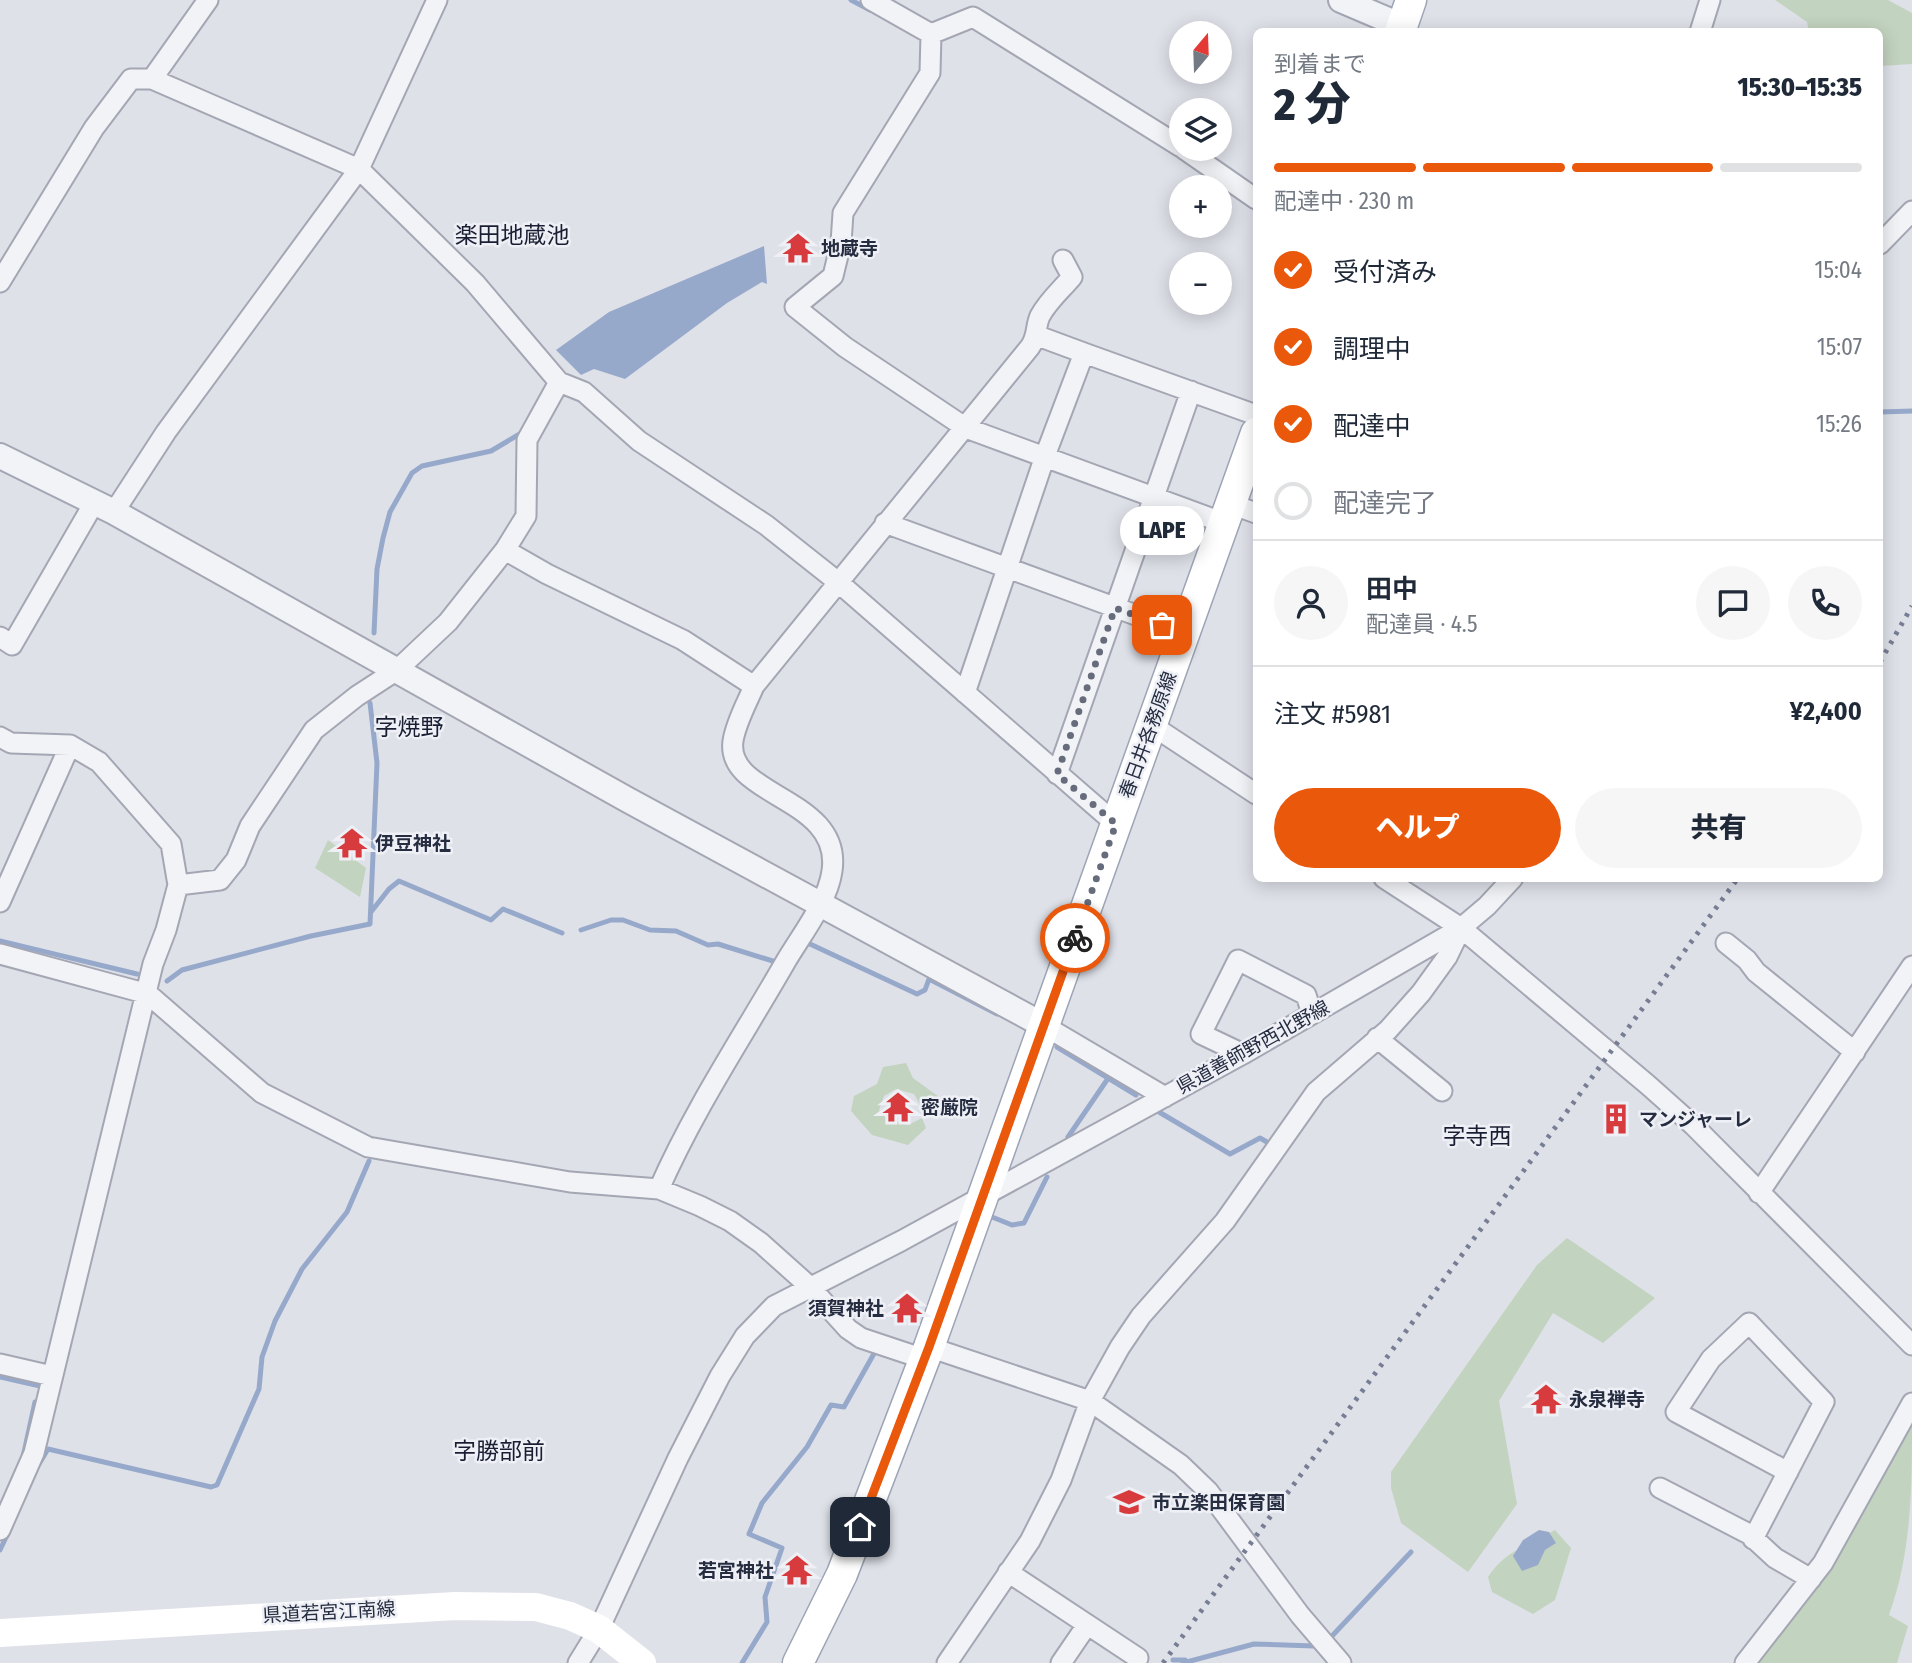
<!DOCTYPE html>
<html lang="ja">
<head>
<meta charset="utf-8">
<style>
	:root { --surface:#fff; --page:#f6f6f7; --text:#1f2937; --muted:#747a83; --line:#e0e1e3; --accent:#ea580c }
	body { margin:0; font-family:"Fira Sans Condensed","Noto Sans JP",sans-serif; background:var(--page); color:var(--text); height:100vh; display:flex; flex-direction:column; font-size:26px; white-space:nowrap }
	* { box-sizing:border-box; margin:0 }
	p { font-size:23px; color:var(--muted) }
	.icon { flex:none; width:38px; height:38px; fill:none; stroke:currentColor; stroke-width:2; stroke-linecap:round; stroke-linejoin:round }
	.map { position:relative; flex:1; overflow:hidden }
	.panel { position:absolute; left:1253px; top:28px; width:630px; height:854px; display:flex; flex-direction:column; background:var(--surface); border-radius:10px; box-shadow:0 4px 18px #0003 }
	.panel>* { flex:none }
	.needle { width:46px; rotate:19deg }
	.fabs { position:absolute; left:1169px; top:21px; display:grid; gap:14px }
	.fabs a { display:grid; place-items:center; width:63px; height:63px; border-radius:50%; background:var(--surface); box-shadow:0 4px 18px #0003; font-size:35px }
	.pin { position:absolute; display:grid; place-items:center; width:60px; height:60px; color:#fff; margin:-30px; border-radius:14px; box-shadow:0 4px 10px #0006 }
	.courier { position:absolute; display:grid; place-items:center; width:70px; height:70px; margin:-35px; border:5px solid #ea580c; border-radius:50%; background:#fff; color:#222; box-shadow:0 2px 9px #0007 }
	.bubble { position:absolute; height:49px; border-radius:24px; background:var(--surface); box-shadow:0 4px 18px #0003; font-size:23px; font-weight:800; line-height:49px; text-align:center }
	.head em { font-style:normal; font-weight:800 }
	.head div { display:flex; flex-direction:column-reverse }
	.head { display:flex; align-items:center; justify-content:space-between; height:119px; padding:0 21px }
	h1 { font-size:46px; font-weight:800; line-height:52px }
	.bar { display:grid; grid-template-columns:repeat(4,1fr); gap:10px 7px; align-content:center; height:84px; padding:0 21px }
	.bar i { height:9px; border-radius:5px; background:var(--line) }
	.bar .selected { background:var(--accent) }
	.bar p { grid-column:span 4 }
	.line { display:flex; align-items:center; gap:18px; padding:0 21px; border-top:2px solid var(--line) }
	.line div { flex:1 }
	.round { display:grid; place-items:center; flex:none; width:74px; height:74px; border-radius:37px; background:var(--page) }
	ol { padding:0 21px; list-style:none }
	li { display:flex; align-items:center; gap:21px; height:77px }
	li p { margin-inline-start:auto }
	li .icon { padding:7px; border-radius:50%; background:var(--accent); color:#fff; stroke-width:4 }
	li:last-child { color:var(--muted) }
	li i { width:38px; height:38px; border:4px solid var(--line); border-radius:50% }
	.cta { display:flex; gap:14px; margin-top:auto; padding:14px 21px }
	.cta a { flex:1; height:80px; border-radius:42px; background:var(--accent); color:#fff; font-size:28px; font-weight:800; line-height:80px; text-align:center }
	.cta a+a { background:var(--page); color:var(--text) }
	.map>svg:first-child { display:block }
	.green { fill:#c2d3bf }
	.water { fill:#97a9cb }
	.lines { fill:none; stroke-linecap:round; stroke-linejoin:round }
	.stream { stroke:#97a9cb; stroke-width:5 }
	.minor-casing { stroke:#a4a7b3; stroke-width:23 }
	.tertiary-casing { stroke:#a4a7b3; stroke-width:28 }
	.primary-casing { stroke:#9da4b5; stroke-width:33 }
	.minor { stroke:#f2f3f7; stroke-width:19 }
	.tertiary { stroke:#f2f3f7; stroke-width:24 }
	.secondary { stroke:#fff; stroke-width:28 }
	.primary { stroke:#fff; stroke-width:30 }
	.rail { stroke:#777e94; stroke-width:5; stroke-dasharray:3.5 7; stroke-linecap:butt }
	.done { stroke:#676c7c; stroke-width:7; stroke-dasharray:0 12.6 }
	.route { stroke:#ea580c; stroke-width:9 }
	.labels { text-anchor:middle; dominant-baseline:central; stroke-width:5; stroke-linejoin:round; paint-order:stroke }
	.poi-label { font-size:19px; font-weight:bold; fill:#262d41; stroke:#eef0f6; text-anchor:start }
	.street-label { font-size:19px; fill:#262d41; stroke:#eef0f6 }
	.quarter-label { font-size:23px; fill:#191e32; stroke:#eef0f6 }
</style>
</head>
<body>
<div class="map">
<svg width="1912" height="1663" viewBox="0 0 1912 1663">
	<rect width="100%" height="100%" fill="#dfe1e9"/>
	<!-- green -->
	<path class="green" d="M1775,0H1888L1912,13V64L1880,66V32L1809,31L1807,22Z
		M328,840L366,868L360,897L315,868Z
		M906,1063L913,1078L950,1105L948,1112L933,1118L923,1110L914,1094L896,1089L884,1096L879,1110L887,1119L908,1125L922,1118L926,1128L908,1145L872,1135L851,1111L854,1096L877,1084L883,1067Z
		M1567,1238L1655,1298L1603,1343L1553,1313L1499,1401L1517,1504L1468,1572L1401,1523L1391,1488V1472L1537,1265Z
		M1912,1419C1912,1487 1912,1551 1889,1615L1908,1626L1897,1663H1756Z
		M1555,1530L1571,1548L1555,1600L1533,1614L1492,1592L1488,1577C1504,1552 1529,1544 1555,1530Z"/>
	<!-- water -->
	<path class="water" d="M764,246L767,284L762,282L727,303L625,379L594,369L581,375L556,350L609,312Z
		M1539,1530L1549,1532L1556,1543L1545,1550L1538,1565L1522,1571L1513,1556L1523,1540Z"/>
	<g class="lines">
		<!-- stream -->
		<path class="stream" d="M851,0L870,10
			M1880,412L1912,411
			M374,633L377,569L383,538L390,512L412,473L422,466L491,451L523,432
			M371,912L389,889L399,881L491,920L503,909L562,933
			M581,930L611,920H623L650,930L676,931L708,945L718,944L776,962
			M0,941L137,974
			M803,943L810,944L917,994L925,990L929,979L997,1014
			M167,981L182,970L311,936L370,924L377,763L370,703
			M1057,1047L1136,1095
			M1159,1112L1230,1154L1260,1138L1272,1145
			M1068,1137L1109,1077
			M992,1217L1012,1225L1024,1223L1047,1177
			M0,1377L40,1386
			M23,1457L35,1402
			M39,1464L48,1449L211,1487L217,1485L259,1389L262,1357L275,1321L302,1269L347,1212L369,1161
			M0,1550L8,1533
			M1332,1636L1411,1552
			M1173,1660H1185
			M742,1663L767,1622L765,1597L782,1548L749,1534L762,1503L807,1447L831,1405L844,1407L876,1350
			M1183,1663L1254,1644L1314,1646"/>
		<!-- minor casing -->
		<g class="minor-casing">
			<path id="minor" d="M871,0L931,34L973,17L1181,147
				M1700,32L1710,0
				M931,34L930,73L843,213L841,243L833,276L795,307L845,347L966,428L1224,523
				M152,79L208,0
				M1184,149L1256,199
				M1880,244L1912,211
				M0,282L94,128L131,79H152L359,169L475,283L559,382L584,392L639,441L766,525L838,582L1116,824
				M1038,336L1084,353
				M1231,504L1256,513
				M114,512L166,432L359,169L437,0
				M885,523L1185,633
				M505,550L547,574L683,640L754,686
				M0,637L12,645L94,503
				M965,693L1045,456L1084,353L1256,415
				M1153,726L1256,794
				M0,737L11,743L70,745L99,762L171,844L178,885L166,930L153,964L34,1453L0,1530
				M1057,774L1191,391
				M1384,878L1461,928L1648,1085L1694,1126L1912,1345
				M178,885L220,880L236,860L250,826L314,730L357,696L397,670L448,622L505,550L526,516L527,440L559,382
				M0,902L70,745
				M1726,943L1747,960L1756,972L1855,1052
				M0,954L148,994L262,1093L368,1147L570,1182L659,1189L700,1206L730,1221L761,1243L809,1286L848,1329L861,1338L924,1359
				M1043,1025L1165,1097
				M1377,1038L1442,1091
				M1243,1054L1201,1034L1238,960L1306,995L1312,1014
				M659,1189C694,1109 743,1036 786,961C802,934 828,901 832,871C843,797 725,797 733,741C736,722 747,703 754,686L1030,347C1038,336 1035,327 1040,316C1048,301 1061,290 1072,277L1063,260
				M1759,1193L1912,966
				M929,1347L1090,1401L1181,1465L1208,1491L1300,1615L1341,1663
				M0,1364L52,1376
				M1660,1488L1749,1534L1775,1558L1811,1579
				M1753,1539L1824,1402L1749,1323L1711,1359L1676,1412L1788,1472
				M1008,1572L1138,1658
				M578,1663L599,1629L678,1458L720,1376L745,1336L774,1306L901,1241L1243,1054L1461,928L1487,906L1513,878
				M947,1663L1030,1541L1061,1480L1090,1401L1120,1347L1141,1316L1225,1221L1316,1092L1388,1030L1421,993L1447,957L1461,928
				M1061,1663L1087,1625
				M1745,1663L1823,1563L1912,1403"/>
		</g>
		<!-- tertiary casing -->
		<g class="tertiary-casing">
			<path id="tertiary" d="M1341,0L1402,26
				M0,456L114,512L628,800L1043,1025"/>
		</g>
		<!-- primary casing -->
		<g class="primary-casing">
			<path id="primary" d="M1400,32L1411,0
				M798,1663L842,1574L929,1347L1256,433"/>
		</g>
		<!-- minor -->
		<use href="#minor" class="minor"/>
		<!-- tertiary -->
		<use href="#tertiary" class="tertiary"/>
		<!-- secondary -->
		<path class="secondary" d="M0,1633L455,1606L536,1607L570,1616L599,1629L642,1663"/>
		<!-- primary -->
		<use href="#primary" class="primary"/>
		<!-- rail -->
		<path class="rail" d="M1880,662L1912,606
			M1163,1663L1738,878"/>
	</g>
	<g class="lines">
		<!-- done -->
		<path class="done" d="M1075,938L1116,824L1057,774L1115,608L1162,625"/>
		<!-- route -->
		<path class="route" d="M860,1527L929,1347L1075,938"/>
	</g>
	<!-- icons -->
	<defs>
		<g id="temple-bare" transform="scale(2.415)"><path d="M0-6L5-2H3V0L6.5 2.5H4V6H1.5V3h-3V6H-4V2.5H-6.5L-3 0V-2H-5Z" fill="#d73b3e" stroke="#eef0f6" stroke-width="2.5" paint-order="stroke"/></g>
		<g id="building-bare" transform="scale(2.415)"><path d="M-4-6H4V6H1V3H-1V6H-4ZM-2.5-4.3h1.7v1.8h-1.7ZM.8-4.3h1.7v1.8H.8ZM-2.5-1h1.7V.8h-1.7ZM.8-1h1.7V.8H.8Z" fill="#d73b3e" stroke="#eef0f6" stroke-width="2.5" paint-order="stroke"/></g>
		<g id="school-bare" transform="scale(2.415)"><path d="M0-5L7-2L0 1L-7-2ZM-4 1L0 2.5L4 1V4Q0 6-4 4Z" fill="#d73b3e" stroke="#eef0f6" stroke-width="2.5" paint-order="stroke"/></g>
	</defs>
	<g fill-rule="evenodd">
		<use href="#temple-bare" x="798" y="248"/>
		<use href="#temple-bare" x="352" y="843"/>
		<use href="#temple-bare" x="898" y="1107"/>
		<use href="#building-bare" x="1616" y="1119"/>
		<use href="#temple-bare" x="907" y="1308"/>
		<use href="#temple-bare" x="1546" y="1399"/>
		<use href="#school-bare" x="1129" y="1502"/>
		<use href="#temple-bare" x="797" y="1570"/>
	</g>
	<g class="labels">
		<!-- poi labels -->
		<g class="poi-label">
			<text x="821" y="248">地蔵寺</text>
			<text x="375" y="843">伊豆神社</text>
			<text x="921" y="1107">密厳院</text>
			<text x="1639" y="1119">マンジャーレ</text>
			<text x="884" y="1308" text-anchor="end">須賀神社</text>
			<text x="1569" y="1399">永泉禅寺</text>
			<text x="1152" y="1502">市立楽田保育園</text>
			<text x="774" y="1570" text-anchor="end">若宮神社</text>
		</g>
		<!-- street labels -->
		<g class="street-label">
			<text transform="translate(1148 735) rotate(-70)">春日井各務原線</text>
			<text transform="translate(1253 1047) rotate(-29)">県道善師野西北野線</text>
			<text transform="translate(329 1612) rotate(-3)">県道若宮江南線</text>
		</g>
		<!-- quarter labels -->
		<g class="quarter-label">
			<text x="512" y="235">楽田地蔵池</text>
			<text x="409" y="727">字焼野</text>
			<text x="1477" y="1136">字寺西</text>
			<text x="499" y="1451">字勝部前</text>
		</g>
	</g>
</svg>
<div class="fabs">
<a><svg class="needle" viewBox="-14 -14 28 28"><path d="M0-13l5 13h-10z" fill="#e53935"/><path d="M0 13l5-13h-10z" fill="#747a83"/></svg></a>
<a><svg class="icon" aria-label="layers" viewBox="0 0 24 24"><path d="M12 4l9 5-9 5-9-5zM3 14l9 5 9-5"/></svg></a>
<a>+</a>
<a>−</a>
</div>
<div class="pin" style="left:1162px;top:625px;background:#ea580c"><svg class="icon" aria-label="bag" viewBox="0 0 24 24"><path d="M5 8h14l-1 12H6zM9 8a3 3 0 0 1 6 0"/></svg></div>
<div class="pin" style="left:860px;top:1527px;background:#1f2937"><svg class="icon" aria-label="home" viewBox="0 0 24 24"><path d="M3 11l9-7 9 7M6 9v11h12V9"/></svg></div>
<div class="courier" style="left:1075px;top:938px"><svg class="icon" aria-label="bike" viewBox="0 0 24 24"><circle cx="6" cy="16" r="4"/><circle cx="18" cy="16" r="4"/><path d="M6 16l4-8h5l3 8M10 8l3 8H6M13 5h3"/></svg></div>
<div class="bubble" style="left:1120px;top:506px;width:84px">LAPE</div>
<section class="panel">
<div class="head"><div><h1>2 分</h1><p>到着まで</p></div><em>15:30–15:35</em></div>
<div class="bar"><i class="selected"></i><i class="selected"></i><i class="selected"></i><i></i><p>配達中 · 230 m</p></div>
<ol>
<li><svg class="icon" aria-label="check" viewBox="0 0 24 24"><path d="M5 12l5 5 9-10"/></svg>受付済み<p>15:04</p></li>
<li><svg class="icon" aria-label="check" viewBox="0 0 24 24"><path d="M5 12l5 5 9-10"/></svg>調理中<p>15:07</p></li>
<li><svg class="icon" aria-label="check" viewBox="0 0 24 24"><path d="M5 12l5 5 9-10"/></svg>配達中<p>15:26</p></li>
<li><i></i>配達完了</li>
</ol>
<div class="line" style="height:126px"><a class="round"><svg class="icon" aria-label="person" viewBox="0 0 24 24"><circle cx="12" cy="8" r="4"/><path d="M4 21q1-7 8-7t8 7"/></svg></a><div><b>田中</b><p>配達員 · 4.5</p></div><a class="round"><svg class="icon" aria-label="chat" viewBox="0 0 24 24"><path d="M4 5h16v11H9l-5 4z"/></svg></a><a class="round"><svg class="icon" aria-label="phone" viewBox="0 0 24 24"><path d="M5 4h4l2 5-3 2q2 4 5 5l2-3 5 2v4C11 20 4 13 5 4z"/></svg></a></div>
<div class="line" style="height:91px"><div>注文 #5981</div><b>¥2,400</b></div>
<div class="cta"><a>ヘルプ</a><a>共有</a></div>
</section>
</div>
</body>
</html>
